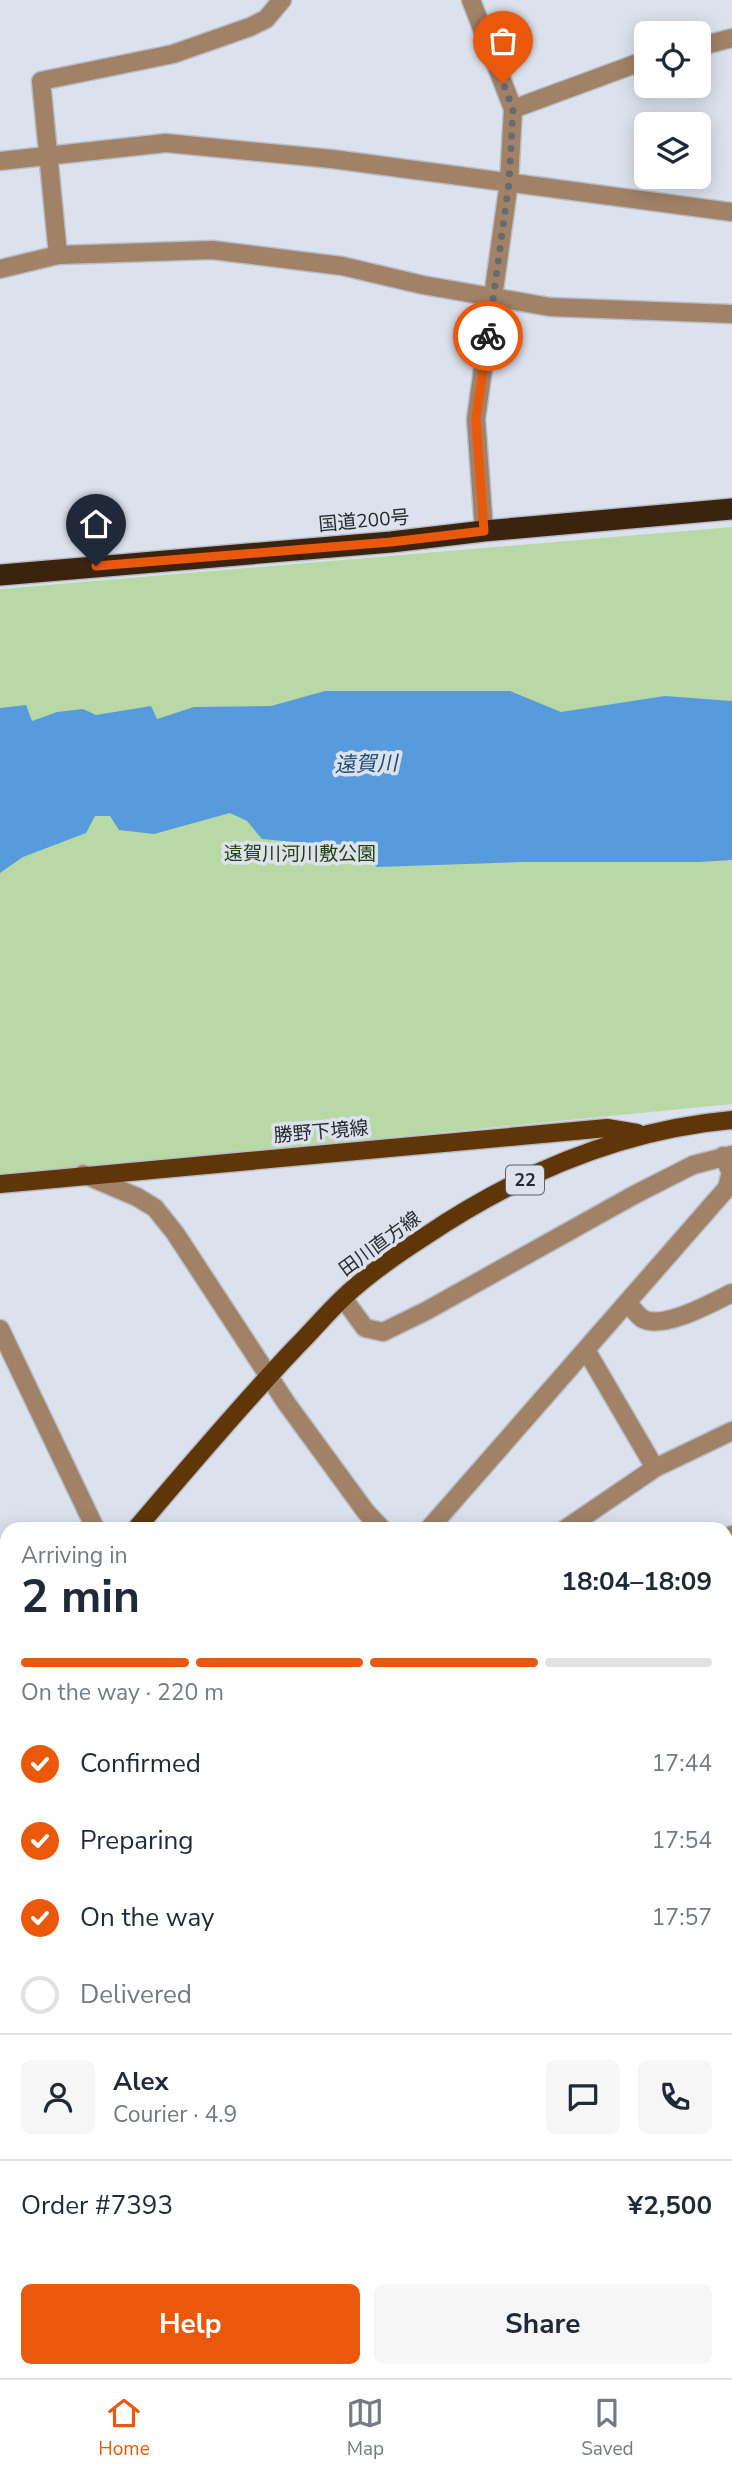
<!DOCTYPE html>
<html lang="en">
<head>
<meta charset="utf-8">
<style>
	:root { --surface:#fff; --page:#f6f6f7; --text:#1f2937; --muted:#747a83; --line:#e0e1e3; --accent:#ea580c }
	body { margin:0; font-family:"Nunito Sans","Noto Sans JP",sans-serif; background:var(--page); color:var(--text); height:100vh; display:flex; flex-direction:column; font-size:26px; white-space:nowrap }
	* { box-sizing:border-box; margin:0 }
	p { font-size:23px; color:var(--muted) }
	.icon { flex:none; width:38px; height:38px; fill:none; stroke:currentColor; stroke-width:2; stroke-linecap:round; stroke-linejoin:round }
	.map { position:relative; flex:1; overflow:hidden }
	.details { position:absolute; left:0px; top:1522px; width:733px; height:856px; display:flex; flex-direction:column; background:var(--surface); border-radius:21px 21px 0 0; box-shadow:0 4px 18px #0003 }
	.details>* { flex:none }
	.tools { position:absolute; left:634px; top:21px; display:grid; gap:14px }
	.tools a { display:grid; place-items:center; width:77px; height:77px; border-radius:10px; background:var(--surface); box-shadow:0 4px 18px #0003; font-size:35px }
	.pin { position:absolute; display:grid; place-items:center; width:60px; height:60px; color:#fff; margin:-72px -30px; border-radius:50% 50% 50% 0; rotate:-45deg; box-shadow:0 0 7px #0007 }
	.pin .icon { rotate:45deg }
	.courier { position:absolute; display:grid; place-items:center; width:70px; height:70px; margin:-35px; border:5px solid #ea580c; border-radius:50%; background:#fff; color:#222; box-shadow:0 2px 9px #0007 }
	.summary em { font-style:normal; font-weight:700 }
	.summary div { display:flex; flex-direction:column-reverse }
	.summary { display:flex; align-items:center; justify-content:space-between; height:119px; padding:0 21px }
	h1 { font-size:46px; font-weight:700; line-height:52px }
	.bar { display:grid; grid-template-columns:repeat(4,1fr); gap:10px 7px; align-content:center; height:84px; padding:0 21px }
	.bar i { height:9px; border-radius:5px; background:var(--line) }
	.bar .selected { background:var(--accent) }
	.bar p { grid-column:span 4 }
	.line { display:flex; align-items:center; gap:18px; padding:0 21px; border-top:2px solid var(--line) }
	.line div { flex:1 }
	.round { display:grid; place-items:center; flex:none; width:74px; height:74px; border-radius:10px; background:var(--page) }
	ol { padding:0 21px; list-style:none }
	li { display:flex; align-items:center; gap:21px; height:77px }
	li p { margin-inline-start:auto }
	li .icon { padding:7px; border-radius:50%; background:var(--accent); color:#fff; stroke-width:4 }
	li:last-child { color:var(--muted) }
	li i { width:38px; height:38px; border:4px solid var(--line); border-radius:50% }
	.action { display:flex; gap:14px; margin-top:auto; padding:14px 21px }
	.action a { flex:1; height:80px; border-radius:10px; background:var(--accent); color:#fff; font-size:28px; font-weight:700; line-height:80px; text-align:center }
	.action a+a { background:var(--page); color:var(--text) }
	.menu { display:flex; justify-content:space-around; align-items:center; height:98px; border-top:2px solid var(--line); background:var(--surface); font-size:19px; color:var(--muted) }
	.menu a { display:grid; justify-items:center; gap:4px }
	.menu .selected { color:var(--accent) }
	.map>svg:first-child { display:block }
	.green { fill:#b8d9a6 }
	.water { fill:#589bdd }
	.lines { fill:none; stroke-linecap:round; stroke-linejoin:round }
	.stream { stroke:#589bdd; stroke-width:5 }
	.river { stroke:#589bdd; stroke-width:32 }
	.minor-casing { stroke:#b8bdc7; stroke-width:21 }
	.major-casing { stroke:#b8bdc7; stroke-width:21 }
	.highway-casing { stroke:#b8bdc7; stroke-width:24 }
	.minor { stroke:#a18267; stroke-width:18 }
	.major { stroke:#603608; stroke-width:18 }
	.highway { stroke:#3b240f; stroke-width:21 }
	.done { stroke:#666a71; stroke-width:7; stroke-dasharray:0 12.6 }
	.route { stroke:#ea580c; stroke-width:9 }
	.labels { text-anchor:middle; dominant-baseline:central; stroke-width:7; stroke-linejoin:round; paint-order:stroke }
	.shield { fill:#dce2ed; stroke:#5d6167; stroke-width:2 }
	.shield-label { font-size:18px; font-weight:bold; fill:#272a2e }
	.street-label { font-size:19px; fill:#272a2e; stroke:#dce2ed }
	.park-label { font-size:19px; fill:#23430b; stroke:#dce2ed }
	.water-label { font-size:21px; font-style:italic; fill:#1d4c78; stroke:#dce2ed }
</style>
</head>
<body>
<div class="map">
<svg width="732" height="2378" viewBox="0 0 732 2378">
	<rect width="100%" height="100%" fill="#dce2ed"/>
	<!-- green -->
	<path class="green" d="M732,527V1104L0,1176V589Z
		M732,1547V2266L726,2270V1550Z
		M7,2194V2371H605L598,2378H0V2203Z"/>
	<!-- water -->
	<path class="water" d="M325,691H510L561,712L665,696L732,701V860L699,862H521L377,867L348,847L262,839L247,821L230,813L154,834L119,830L110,816H95L86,833L23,857L0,873V708L26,705L32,721L57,712L83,709L96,715L151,706L157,719L194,707L271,706Z
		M732,1739L730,1765L732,1948L726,1956V1744Z
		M114,2371H270V2378H111Z"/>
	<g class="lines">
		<!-- stream -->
		<path class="stream" d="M726,2348L732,2344
			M692,2378L700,2371"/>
		<!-- river -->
		<path class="river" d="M326,2378L329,2371"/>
		<!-- minor casing -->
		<g class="minor-casing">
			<path id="minor" d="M471,0L513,109L509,182L476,419L484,531
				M698,47L732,38
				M513,109L646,60
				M0,161L166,143L332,159L732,212
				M58,255L41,81L173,54L250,27L266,19L282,0
				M0,269L58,255L212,250L342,266L423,285L550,307L732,314
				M83,1174L137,1197L155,1208L175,1233L287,1404L366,1512L383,1530
				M343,1298L365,1328L383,1332L426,1311L634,1195L693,1165L732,1155
				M628,1303C632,1308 638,1316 643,1319C664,1330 713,1302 732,1293
				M0,1329L96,1530
				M586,1350L655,1468
				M428,1530L727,1188L731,1172L723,1156
				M564,1530L655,1468L732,1431
				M726,1539L732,1535
				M0,1777L7,1772
				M0,1977L7,1986
				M0,2020L7,2009
				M0,2175L7,2165"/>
		</g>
		<!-- major casing -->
		<g class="major-casing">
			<path id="major" d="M0,1184L607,1128L637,1133
				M135,1530C188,1468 240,1406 296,1347C312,1331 327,1313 344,1297C368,1274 396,1255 424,1237C516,1175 620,1130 732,1120
				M0,1691L7,1682
				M726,2285L732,2281
				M614,2378L621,2371"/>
		</g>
		<!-- highway casing -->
		<g class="highway-casing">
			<path id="highway" d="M0,575L391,542L484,531L732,509"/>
		</g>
		<!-- minor -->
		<use href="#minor" class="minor"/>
		<!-- major -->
		<use href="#major" class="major"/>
		<!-- highway -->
		<use href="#highway" class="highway"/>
	</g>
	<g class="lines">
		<!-- done -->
		<path class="done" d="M488,336L509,183L513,109L503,83"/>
		<!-- route -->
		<path class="route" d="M96,566L391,542L484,531L476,419L488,336"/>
	</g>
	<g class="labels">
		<!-- shield labels -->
		<rect class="shield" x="506" y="1165.5" width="38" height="29" rx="5"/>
		<g class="shield-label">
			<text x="525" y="1180">22</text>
		</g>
		<!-- street labels -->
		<g class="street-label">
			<text transform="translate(364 521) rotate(-5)">国道200号</text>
			<text transform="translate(321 1132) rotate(-5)">勝野下境線</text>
			<text transform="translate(380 1244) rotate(-36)">田川直方線</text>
		</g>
		<!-- park labels -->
		<g class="park-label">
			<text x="300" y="854">遠賀川河川敷公園</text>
		</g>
		<!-- water labels -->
		<g class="water-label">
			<text transform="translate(366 764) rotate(-2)">遠賀川</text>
		</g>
	</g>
</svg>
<div class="tools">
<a><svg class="icon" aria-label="locate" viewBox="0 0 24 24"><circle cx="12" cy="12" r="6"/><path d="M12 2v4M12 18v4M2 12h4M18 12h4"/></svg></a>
<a><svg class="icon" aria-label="layers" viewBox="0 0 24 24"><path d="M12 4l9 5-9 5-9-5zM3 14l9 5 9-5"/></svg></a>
</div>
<div class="pin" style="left:503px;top:83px;background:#ea580c"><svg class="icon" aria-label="bag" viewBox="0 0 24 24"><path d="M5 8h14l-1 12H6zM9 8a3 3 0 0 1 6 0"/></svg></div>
<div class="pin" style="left:96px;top:566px;background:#1f2937"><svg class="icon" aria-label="home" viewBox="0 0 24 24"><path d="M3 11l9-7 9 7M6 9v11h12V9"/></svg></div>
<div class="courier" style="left:488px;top:336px"><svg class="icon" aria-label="bike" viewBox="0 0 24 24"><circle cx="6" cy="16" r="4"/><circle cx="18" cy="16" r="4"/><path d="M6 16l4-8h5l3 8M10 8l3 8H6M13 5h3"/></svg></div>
<section class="details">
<div class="summary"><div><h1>2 min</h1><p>Arriving in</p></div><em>18:04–18:09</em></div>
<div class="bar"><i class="selected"></i><i class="selected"></i><i class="selected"></i><i></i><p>On the way · 220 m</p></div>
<ol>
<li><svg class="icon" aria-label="check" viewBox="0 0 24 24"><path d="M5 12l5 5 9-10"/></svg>Confirmed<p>17:44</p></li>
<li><svg class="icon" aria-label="check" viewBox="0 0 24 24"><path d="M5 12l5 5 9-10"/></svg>Preparing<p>17:54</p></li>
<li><svg class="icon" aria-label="check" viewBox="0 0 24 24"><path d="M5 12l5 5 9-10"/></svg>On the way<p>17:57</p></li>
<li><i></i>Delivered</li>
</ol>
<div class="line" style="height:126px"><a class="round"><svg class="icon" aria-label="person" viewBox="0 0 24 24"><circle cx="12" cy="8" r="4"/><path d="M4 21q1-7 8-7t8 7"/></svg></a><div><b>Alex</b><p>Courier · 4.9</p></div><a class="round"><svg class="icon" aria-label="chat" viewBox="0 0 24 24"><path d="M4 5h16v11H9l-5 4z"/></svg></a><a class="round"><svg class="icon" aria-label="phone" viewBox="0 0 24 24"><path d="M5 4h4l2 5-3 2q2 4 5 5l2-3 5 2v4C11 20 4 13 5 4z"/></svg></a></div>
<div class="line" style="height:91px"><div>Order #7393</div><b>¥2,500</b></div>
<div class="action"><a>Help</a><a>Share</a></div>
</section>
</div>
<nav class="menu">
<a class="selected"><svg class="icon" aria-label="home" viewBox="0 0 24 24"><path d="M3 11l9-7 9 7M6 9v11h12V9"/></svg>Home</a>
<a><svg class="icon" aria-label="map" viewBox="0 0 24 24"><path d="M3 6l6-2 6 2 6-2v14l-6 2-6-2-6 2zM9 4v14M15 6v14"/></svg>Map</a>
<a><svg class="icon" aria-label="saved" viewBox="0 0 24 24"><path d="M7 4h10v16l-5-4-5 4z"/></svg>Saved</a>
</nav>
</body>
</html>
